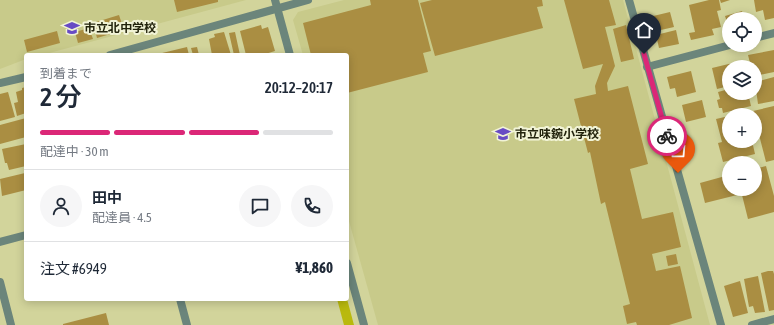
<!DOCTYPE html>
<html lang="ja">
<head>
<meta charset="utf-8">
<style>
	:root { --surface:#fff; --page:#f6f6f7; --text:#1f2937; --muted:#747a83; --line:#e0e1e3; --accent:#db2777 }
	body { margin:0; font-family:"Asap Condensed","Noto Sans JP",sans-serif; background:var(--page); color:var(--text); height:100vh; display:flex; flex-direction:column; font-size:15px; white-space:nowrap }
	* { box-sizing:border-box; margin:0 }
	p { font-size:13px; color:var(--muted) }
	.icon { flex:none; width:22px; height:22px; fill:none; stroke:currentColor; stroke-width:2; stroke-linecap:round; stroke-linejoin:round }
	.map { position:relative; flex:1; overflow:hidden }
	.details { position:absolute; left:24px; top:53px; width:325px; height:248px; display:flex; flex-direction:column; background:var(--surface); border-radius:4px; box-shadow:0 2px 10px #0003 }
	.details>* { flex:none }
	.fabs { position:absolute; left:722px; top:12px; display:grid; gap:8px }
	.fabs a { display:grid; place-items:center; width:40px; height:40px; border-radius:50%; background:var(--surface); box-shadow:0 2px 10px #0003; font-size:20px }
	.pin { position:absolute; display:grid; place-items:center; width:34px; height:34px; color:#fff; margin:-41px -17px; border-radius:50% 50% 50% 0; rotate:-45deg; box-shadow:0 0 4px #0007 }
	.pin .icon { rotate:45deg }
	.courier { position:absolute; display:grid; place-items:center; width:40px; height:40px; margin:-20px; border:3px solid #db2777; border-radius:50%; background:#fff; color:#222; box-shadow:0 1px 5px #0007 }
	.summary em { font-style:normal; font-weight:600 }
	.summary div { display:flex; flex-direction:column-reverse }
	.summary { display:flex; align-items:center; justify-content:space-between; height:68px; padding:0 16px }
	h1 { font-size:26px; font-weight:600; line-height:30px }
	.bar { display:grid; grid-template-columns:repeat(4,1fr); gap:6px 4px; align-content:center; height:48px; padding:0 16px }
	.bar i { height:5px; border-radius:3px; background:var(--line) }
	.bar .active { background:var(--accent) }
	.bar p { grid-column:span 4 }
	.line { display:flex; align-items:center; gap:10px; padding:0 16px; border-top:1px solid var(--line) }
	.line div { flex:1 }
	.round { display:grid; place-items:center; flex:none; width:42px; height:42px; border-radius:21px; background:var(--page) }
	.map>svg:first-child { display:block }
	.built { fill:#c8ca8a }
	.grass { fill:#b9b90d }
	.building { fill:#aa8e42 }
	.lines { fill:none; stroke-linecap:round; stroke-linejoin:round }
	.street { stroke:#6b857b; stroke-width:8 }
	.done { stroke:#60613e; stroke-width:4; stroke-dasharray:0 7.2 }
	.route { stroke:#db2777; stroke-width:5 }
	.labels { text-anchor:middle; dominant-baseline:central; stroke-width:4; stroke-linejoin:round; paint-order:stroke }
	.poi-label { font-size:12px; font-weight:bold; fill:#22230c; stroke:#f1f3d6; text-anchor:start }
</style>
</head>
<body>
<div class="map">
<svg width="774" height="325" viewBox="0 0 774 325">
	<rect width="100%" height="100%" fill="#d2d49b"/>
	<!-- built -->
	<path class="built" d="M0,0H246L42,55H26V59L0,69Z
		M344,0H623L710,325H378L347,214V55H303L293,20L298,12Z"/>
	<!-- grass -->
	<path class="grass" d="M337,299H347L354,325H344Z"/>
	<!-- building -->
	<path class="building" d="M174,0H218V2L177,12Z
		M370,0H418L431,51L423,53L428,72L347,93V55H311L303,23L371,5Z
		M432,0H542L543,6L537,7L543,28L435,56L420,3Z
		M564,0H609L616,25L605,27L615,66L607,83L608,91L628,86L648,164L630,169L642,219L673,212L681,247L652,254L656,271L680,266L692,318L669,325H637L636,322L627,324L623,306L630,304L605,202L601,204L590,152L588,153L574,99L596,94L595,86L603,64L583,69Z
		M709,0H719L721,10L717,11L721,27L712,29L714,35L691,40L689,33L695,32L689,5Z
		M720,0H730L721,3Z
		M754,0H774V18L765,20L763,10L756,12Z
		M742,11L744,19H729V28L725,16Z
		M670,12L674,27L652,32L649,17Z
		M119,15L124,30L97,38L93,23Z
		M261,25L262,29L268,27L275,51L262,55H246L240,31Z
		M626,25L634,59L621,62L613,29Z
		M89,28L93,39L78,43L75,32Z
		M676,30L679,44L659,48L656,35Z
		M57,31L60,43L27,52L24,40Z
		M224,32L231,55H212L209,39L215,37L214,34Z
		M235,32L240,55H234L229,33Z
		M187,47L189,55H158V54Z
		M197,47L199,55H193L191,48Z
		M774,50V72L755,76V67H751L748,55Z
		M737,62L738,67H729V86L717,89L712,68Z
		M691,71L696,92L677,97L675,88L670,89L667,77Z
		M774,77V101L758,104L755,82Z
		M26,87V113L17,116L14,103L18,102L16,92L22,90V88Z
		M729,89V93H748L751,106L723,113L722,108H719L717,100L720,99L718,92Z
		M8,92L15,117L0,121V94Z
		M702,100L706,117L686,122L682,105Z
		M774,106V160L766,162L753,111Z
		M745,112L746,115H735V114Z
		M729,116V141H752L755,154L723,162L718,143L722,142L716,119Z
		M26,118V137L0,144V125Z
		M26,144V166L9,170L7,163H5L2,149Z
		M766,166L774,196V212L748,219L741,191L755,189V169Z
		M25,173L26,190L2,196L0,179Z
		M729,175V189H739L741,194L705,203L700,183Z
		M676,254L678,264L668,266L666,256Z
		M768,271H773L774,274V310L769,311L761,273Z
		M758,276L765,312L755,313L753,306L749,307L744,279Z
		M740,281L748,313L733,317L724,286Z
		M106,313L109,325H63V324Z"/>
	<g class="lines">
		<!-- street -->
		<path class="street" d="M275,0L290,55
			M629,0L721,325
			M755,38L774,33
			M110,55L308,0
			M647,67L730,45
			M0,83L26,77
			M0,242L26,235
			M347,263L364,325
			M0,282L11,325
			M180,299L187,325
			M752,325L774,319"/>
	</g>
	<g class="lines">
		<!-- done -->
		<path class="done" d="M667,136L678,173"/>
		<!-- route -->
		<path class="route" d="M644,54L667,136"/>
	</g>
	<!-- icons -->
	<defs>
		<g id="school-bare" transform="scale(1.2)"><path d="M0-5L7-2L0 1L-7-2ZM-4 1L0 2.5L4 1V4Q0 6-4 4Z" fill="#684bc4" stroke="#f1f3d6" stroke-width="2.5" paint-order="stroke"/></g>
	</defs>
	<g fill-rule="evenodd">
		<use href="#school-bare" x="72" y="28"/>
		<use href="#school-bare" x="503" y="134"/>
	</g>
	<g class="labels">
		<!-- poi labels -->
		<g class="poi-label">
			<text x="84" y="28">市立北中学校</text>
			<text x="515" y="134">市立味鋺小学校</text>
		</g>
	</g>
</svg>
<div class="fabs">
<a><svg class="icon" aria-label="locate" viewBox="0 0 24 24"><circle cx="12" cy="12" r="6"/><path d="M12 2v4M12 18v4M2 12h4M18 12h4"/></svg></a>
<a><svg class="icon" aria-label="layers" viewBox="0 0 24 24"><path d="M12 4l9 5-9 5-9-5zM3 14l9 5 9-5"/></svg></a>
<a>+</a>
<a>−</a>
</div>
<div class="pin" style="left:678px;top:173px;background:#ea580c"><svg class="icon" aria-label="bag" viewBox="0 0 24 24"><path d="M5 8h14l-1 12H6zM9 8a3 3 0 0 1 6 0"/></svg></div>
<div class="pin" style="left:644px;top:54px;background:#1f2937"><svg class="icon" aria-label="home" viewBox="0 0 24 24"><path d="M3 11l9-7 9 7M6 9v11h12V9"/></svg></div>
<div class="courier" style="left:667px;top:136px"><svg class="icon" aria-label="bike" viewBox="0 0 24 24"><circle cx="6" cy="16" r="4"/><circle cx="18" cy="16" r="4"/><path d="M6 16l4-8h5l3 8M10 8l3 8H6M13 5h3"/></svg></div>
<section class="details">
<div class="summary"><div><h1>2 分</h1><p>到着まで</p></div><em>20:12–20:17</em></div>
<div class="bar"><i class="active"></i><i class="active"></i><i class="active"></i><i></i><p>配達中 · 30 m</p></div>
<div class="line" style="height:72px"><a class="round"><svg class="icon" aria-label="person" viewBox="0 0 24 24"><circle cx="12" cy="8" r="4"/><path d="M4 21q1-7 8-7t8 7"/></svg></a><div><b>田中</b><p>配達員 · 4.5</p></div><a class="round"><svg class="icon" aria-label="chat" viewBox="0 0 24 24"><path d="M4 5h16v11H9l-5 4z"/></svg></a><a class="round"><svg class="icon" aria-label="phone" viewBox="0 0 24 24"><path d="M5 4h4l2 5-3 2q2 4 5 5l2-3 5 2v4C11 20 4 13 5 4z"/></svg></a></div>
<div class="line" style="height:52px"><div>注文 #6949</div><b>¥1,860</b></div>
</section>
</div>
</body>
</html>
